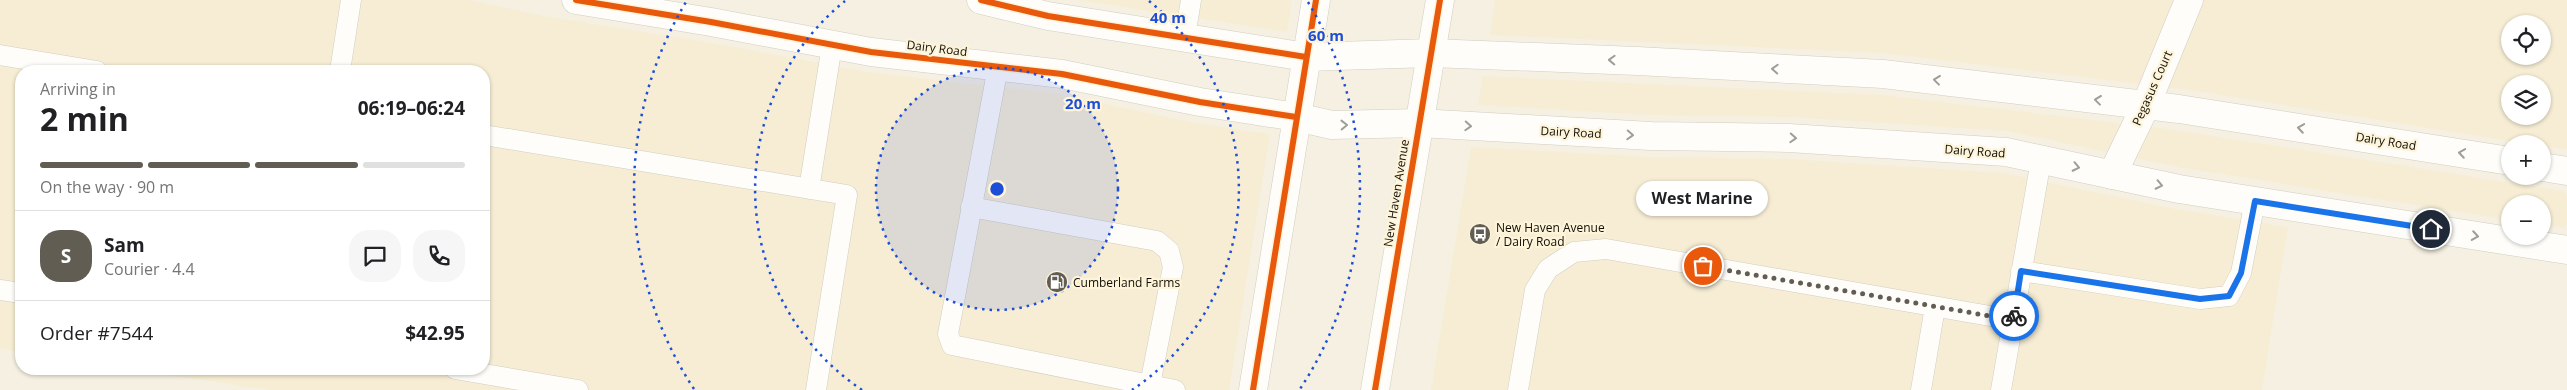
<!DOCTYPE html>
<html lang="en">
<head>
<meta charset="utf-8">
<style>
	:root { --surface:#fff; --page:#f6f6f6; --text:#202124; --muted:#757577; --line:#e0e0e0; --accent:#615d53 }
	body { margin:0; font-family:"Open Sans",sans-serif; background:var(--page); color:var(--text); height:100vh; display:flex; flex-direction:column; font-size:19px; white-space:nowrap }
	* { box-sizing:border-box; margin:0 }
	p { font-size:16px; color:var(--muted) }
	.icon { flex:none; width:28px; height:28px; fill:none; stroke:currentColor; stroke-width:2; stroke-linecap:round; stroke-linejoin:round }
	.map { position:relative; flex:1; overflow:hidden }
	.details { position:absolute; left:15px; top:65px; width:475px; height:310px; display:flex; flex-direction:column; background:var(--surface); border-radius:20px; box-shadow:0 1px 4px #0004 }
	.details>* { flex:none }
	.buttons { position:absolute; left:2501px; top:15px; display:grid; gap:10px }
	.buttons a { display:grid; place-items:center; width:50px; height:50px; border-radius:50%; background:var(--surface); box-shadow:0 1px 4px #0004; font-size:25px }
	.pin { position:absolute; display:grid; place-items:center; width:42px; height:42px; color:#fff; margin:-21px; border:2px solid #fff; border-radius:50%; box-shadow:0 1px 5px #0007 }
	.courier { position:absolute; display:grid; place-items:center; width:50px; height:50px; margin:-25px; border:4px solid #1a73e8; border-radius:50%; background:#fff; color:#222; box-shadow:0 1px 6px #0007 }
	.bubble { position:absolute; height:35px; border-radius:18px; background:var(--surface); box-shadow:0 1px 4px #0004; font-size:16px; font-weight:700; line-height:35px; text-align:center }
	.head em { font-style:normal; font-weight:700 }
	.head div { display:flex; flex-direction:column-reverse }
	.head { display:flex; align-items:center; justify-content:space-between; height:85px; padding:0 25px }
	h1 { font-size:32px; font-weight:700; line-height:38px }
	.bar { display:grid; grid-template-columns:repeat(4,1fr); gap:8px 5px; align-content:center; height:60px; padding:0 25px }
	.bar i { height:6px; border-radius:4px; background:var(--line) }
	.bar .selected { background:var(--accent) }
	.bar p { grid-column:span 4 }
	.line { display:flex; align-items:center; gap:12px; padding:0 25px; border-top:1px solid var(--line) }
	.line div { flex:1 }
	.round { display:grid; place-items:center; flex:none; width:52px; height:52px; border-radius:20px; background:var(--page) }
	.map>svg:first-child { display:block }
	.built { fill:#f6edd4; fill-rule:evenodd }
	.lines { fill:none; stroke-linecap:round; stroke-linejoin:round }
	.service-casing { stroke:#d1cdc2; stroke-width:21 }
	.minor-casing { stroke:#d1cdc2; stroke-width:29 }
	.tertiary-casing { stroke:#d1cdc2; stroke-width:29 }
	.primary-casing { stroke:#d1cdc2; stroke-width:29 }
	.service { stroke:#fefdfa; stroke-width:20 }
	.minor { stroke:#fefdfa; stroke-width:28 }
	.tertiary { stroke:#fefdfa; stroke-width:28 }
	.primary { stroke:#fefdfa; stroke-width:28 }
	.cycleway-casing { stroke:#fdf4d9; stroke-width:9 }
	.cycleway { stroke:#e8590c; stroke-width:6 }
	.oneway { stroke:#9f9d98 }
	.done { stroke:#615d53; stroke-width:5; stroke-dasharray:0 9 }
	.route { stroke:#1a73e8; stroke-width:6 }
	.ring { fill:none; stroke:#1d4ed8; stroke-width:2.5; stroke-dasharray:2.5 5 }
	.labels { text-anchor:middle; dominant-baseline:central; stroke-width:4.5; stroke-linejoin:round; paint-order:stroke }
	.street-label { font-size:12px; fill:#110e06; stroke:#fdf4d9 }
	.poi-label { font-size:12px; fill:#110e06; stroke:#fdf4d9; text-anchor:start }
	.centre { fill:#1d4ed8; stroke:#fdf4d9; stroke-width:2.5 }
	.ring-label { font-size:15px; text-anchor:middle; font-weight:bold; fill:#1d4ed8; stroke:#fdf4d9; stroke-width:4.5; stroke-linejoin:round; paint-order:stroke }
</style>
</head>
<body>
<div class="map">
<svg width="2567" height="390" viewBox="0 0 2567 390">
	<rect width="100%" height="100%" fill="#f5f0e1"/>
	<!-- built -->
	<path class="built" d="M0,0H470L543,16L707,42L867,72L1059,94L1195,123L1270,134L1229,390H270L130,369H484V71H21V352L0,349Z
		M1078,0H1292L1287,32Z
		M1495,0H2567V150L2543,146L2542,144H2529L2182,89L1883,53L1490,35ZM2510,24H2542V56H2510ZM2510,84H2542V116H2510Z
		M1483,76L1882,95L2176,130L2563,191L2567,196V223L2564,228L2543,225L2542,204H2510V220L2183,168L2007,131L1790,117L1650,115L1478,105Z
		M1471,147L1650,157L1789,159L2003,173L2175,209L2288,227L2262,390H1431Z"/>
	<g class="lines">
		<!-- service casing -->
		<g class="service-casing">
			<path id="service" d="M1185,37L1191,0
				M0,55L97,71
				M998,67L948,334L952,345L1175,390
				M340,71L351,0
				M484,135L847,195L816,390
				M809,189L832,45
				M971,207L1157,241L1169,251L1173,267L1149,390
				M2021,271L2200,299L2229,296L2241,273L2255,201
				M0,290L21,293
				M455,369L578,390
				M1518,390L1535,290L1548,269L1574,252L1606,249L2013,320
				M1921,390L1935,307
				M2001,390L2041,160"/>
		</g>
		<!-- minor casing -->
		<g class="minor-casing">
			<path id="minor" d="M2112,175L2146,105L2189,0"/>
		</g>
		<!-- tertiary casing -->
		<g class="tertiary-casing">
			<path id="tertiary" d="M576,0L711,22L871,52L1062,74L1200,102L1296,117L1332,125L1419,123L1651,136L1789,138L2006,152L2179,189L2567,250
				M981,0L1048,16L1306,57L1431,53L1637,61L1883,74L2179,109L2510,161
				M2542,167L2567,171"/>
		</g>
		<!-- primary casing -->
		<g class="primary-casing">
			<path id="primary" d="M1253,390L1316,0
				M1375,390L1440,0"/>
		</g>
		<!-- service -->
		<use href="#service" class="service"/>
		<!-- minor -->
		<use href="#minor" class="minor"/>
		<!-- tertiary -->
		<use href="#tertiary" class="tertiary"/>
		<!-- primary -->
		<use href="#primary" class="primary"/>
		<!-- cycleway casing -->
		<g class="cycleway-casing">
			<path id="cycleway" d="M576,0L711,22L871,52L1062,74L1200,102L1296,117
				M981,0L1048,16L1306,57
				M1253,390L1316,0
				M1375,390L1440,0"/>
		</g>
		<!-- cycleway -->
		<use href="#cycleway" class="cycleway"/>
	</g>
	<!-- one-way arrows -->
	<defs><path id="oneway-chevron" d="M-2-3.5L2.5 0L-2 3.5" fill="none" stroke-width="1.6" stroke-linecap="round" stroke-linejoin="round" transform="scale(1.25)"/></defs>
	<g class="oneway">
		<use href="#oneway-chevron" transform="translate(1612 60) rotate(-178)"/>
		<use href="#oneway-chevron" transform="translate(1775 69) rotate(-177)"/>
		<use href="#oneway-chevron" transform="translate(1937 80) rotate(-173)"/>
		<use href="#oneway-chevron" transform="translate(2098 100) rotate(-173)"/>
		<use href="#oneway-chevron" transform="translate(1344 125) rotate(-1)"/>
		<use href="#oneway-chevron" transform="translate(1468 126) rotate(3)"/>
		<use href="#oneway-chevron" transform="translate(2301 128) rotate(-171)"/>
		<use href="#oneway-chevron" transform="translate(1630 135) rotate(3)"/>
		<use href="#oneway-chevron" transform="translate(1793 138) rotate(3)"/>
		<use href="#oneway-chevron" transform="translate(2462 153) rotate(-171)"/>
		<use href="#oneway-chevron" transform="translate(2076 167) rotate(12)"/>
		<use href="#oneway-chevron" transform="translate(2159 185) rotate(12)"/>
		<use href="#oneway-chevron" transform="translate(2475 236) rotate(9)"/>
	</g>
	<g class="lines">
		<!-- done -->
		<path class="done" d="M1703,266L2013,320L2014,316"/>
		<!-- route -->
		<path class="route" d="M2014,316L2021,271L2200,299L2229,296L2241,273L2255,201L2431,229"/>
	</g>
	<!-- distance rings -->
	<circle cx="997" cy="189" r="121" fill="#1d4ed8" fill-opacity=".12"/>
	<g class="ring">
		<circle cx="997" cy="189" r="121"/>
		<path d="M862 390A242 242 0 0 1 845 1M1149 1A242 242 0 0 1 1132 390"/>
		<path d="M694 389A363 363 0 0 1 686 2M1308 2A363 363 0 0 1 1300 389"/>
	</g>
	<!-- icons -->
	<defs>
		<g id="bus-disc" transform="scale(1.125)"><circle r="9.5" fill="#615d53" stroke="#fdf4d9"/><path d="M-5-6H5V4H4V6H2V4H-2V6H-4V4H-5ZM-3.5-4V0h7V-4ZM-3.5 1.2v1.5H-2V1.2ZM2 1.2v1.5H3.5V1.2Z" fill="#fff"/></g>
		<g id="fuel-disc" transform="scale(1.125)"><circle r="9.5" fill="#615d53" stroke="#fdf4d9"/><path d="M-5.5-6h7V0h2V4h1.3V-2.5L3-4.5l.8-.8L6-3V5H2.5V1h-1V6h-7ZM-4.2-4.7v3.2H.2V-4.7Z" fill="#fff"/></g>
	</defs>
	<g fill-rule="evenodd">
		<use href="#bus-disc" x="1480" y="234"/>
		<use href="#fuel-disc" x="1057" y="282"/>
	</g>
	<g class="labels">
		<!-- street labels -->
		<g class="street-label">
			<text transform="translate(937 48) rotate(7)">Dairy Road</text>
			<text transform="translate(2152 88) rotate(-66)">Pegasus Court</text>
			<text transform="translate(1571 132) rotate(3)">Dairy Road</text>
			<text transform="translate(2386 141) rotate(9)">Dairy Road</text>
			<text transform="translate(1975 151) rotate(4)">Dairy Road</text>
			<text transform="translate(1396 193) rotate(-81)">New Haven Avenue</text>
		</g>
		<!-- poi labels -->
		<g class="poi-label">
			<text x="1496" y="227">New Haven Avenue<tspan x="1496" dy="14">/ Dairy Road</tspan></text>
			<text x="1073" y="282">Cumberland Farms</text>
		</g>
	</g>
	<circle cx="997" cy="189" r="8" class="centre"/>
	<g class="ring-label">
		<text x="1168" y="23">40 m</text>
		<text x="1326" y="41">60 m</text>
		<text x="1083" y="109">20 m</text>
	</g>
</svg>
<div class="buttons">
<a><svg class="icon" aria-label="locate" viewBox="0 0 24 24"><circle cx="12" cy="12" r="6"/><path d="M12 2v4M12 18v4M2 12h4M18 12h4"/></svg></a>
<a><svg class="icon" aria-label="layers" viewBox="0 0 24 24"><path d="M12 4l9 5-9 5-9-5zM3 14l9 5 9-5"/></svg></a>
<a>+</a>
<a>−</a>
</div>
<div class="pin" style="left:1703px;top:266px;background:#ea580c"><svg class="icon" aria-label="bag" viewBox="0 0 24 24"><path d="M5 8h14l-1 12H6zM9 8a3 3 0 0 1 6 0"/></svg></div>
<div class="pin" style="left:2431px;top:229px;background:#1f2937"><svg class="icon" aria-label="home" viewBox="0 0 24 24"><path d="M3 11l9-7 9 7M6 9v11h12V9"/></svg></div>
<div class="courier" style="left:2014px;top:316px"><svg class="icon" aria-label="bike" viewBox="0 0 24 24"><circle cx="6" cy="16" r="4"/><circle cx="18" cy="16" r="4"/><path d="M6 16l4-8h5l3 8M10 8l3 8H6M13 5h3"/></svg></div>
<div class="bubble" style="left:1636px;top:181px;width:132px">West Marine</div>
<section class="details">
<div class="head"><div><h1>2 min</h1><p>Arriving in</p></div><em>06:19–06:24</em></div>
<div class="bar"><i class="selected"></i><i class="selected"></i><i class="selected"></i><i></i><p>On the way · 90 m</p></div>
<div class="line" style="height:90px"><b class="round" style="background:var(--accent);color:#fff">S</b><div><b>Sam</b><p>Courier · 4.4</p></div><a class="round"><svg class="icon" aria-label="chat" viewBox="0 0 24 24"><path d="M4 5h16v11H9l-5 4z"/></svg></a><a class="round"><svg class="icon" aria-label="phone" viewBox="0 0 24 24"><path d="M5 4h4l2 5-3 2q2 4 5 5l2-3 5 2v4C11 20 4 13 5 4z"/></svg></a></div>
<div class="line" style="height:65px"><div>Order #7544</div><b>$42.95</b></div>
</section>
</div>
</body>
</html>
